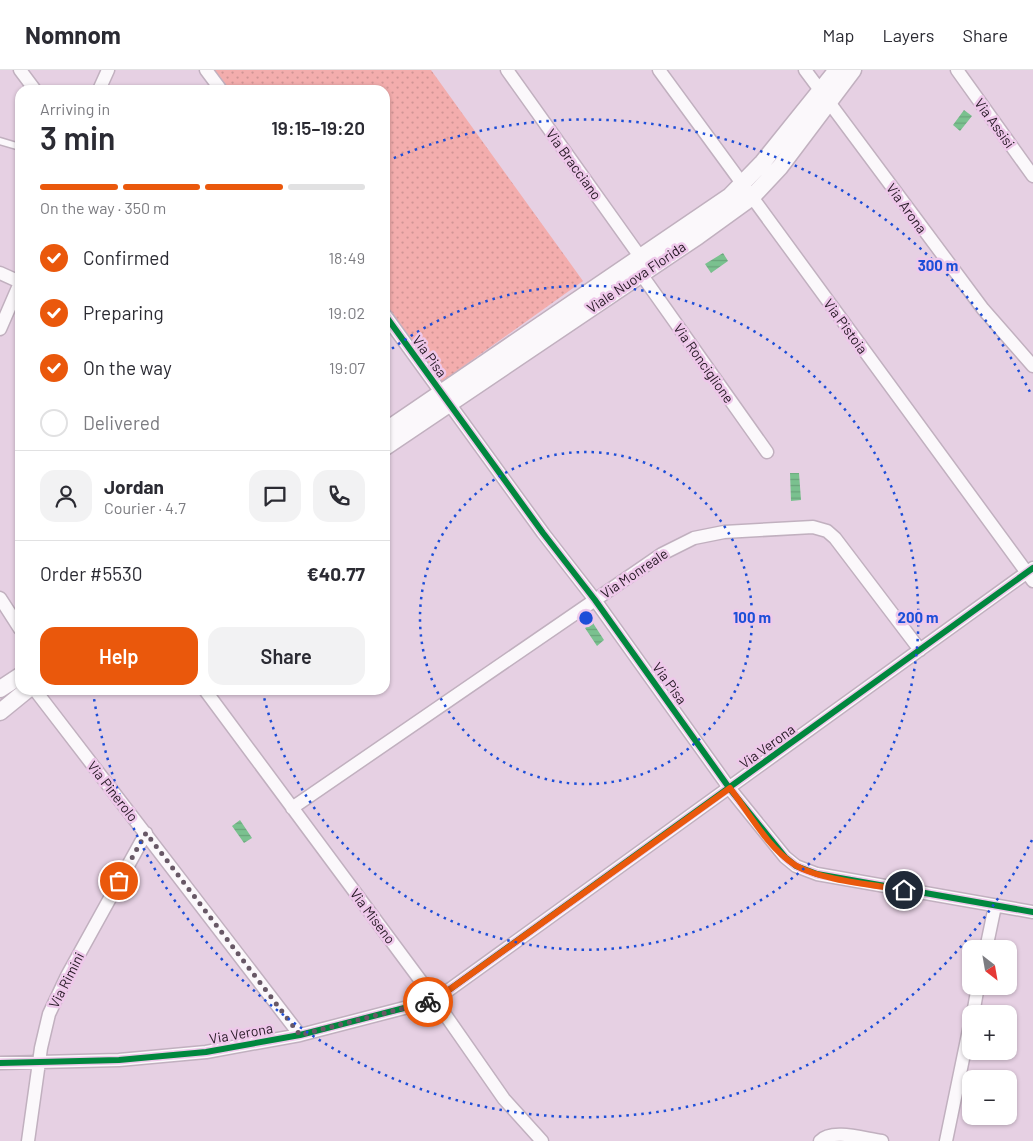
<!DOCTYPE html>
<html lang="en">
<head>
<meta charset="utf-8">
<style>
	:root { --surface:#fff; --page:#f2f2f3; --text:#2b2b33; --muted:#7c7c81; --line:#e1e1e2; --accent:#ea580c }
	body { margin:0; font-family:Barlow,sans-serif; background:var(--page); color:var(--text); height:100vh; display:flex; flex-direction:column; font-size:19px; white-space:nowrap }
	* { box-sizing:border-box; margin:0 }
	p { font-size:16px; color:var(--muted) }
	.icon { flex:none; width:28px; height:28px; fill:none; stroke:currentColor; stroke-width:2; stroke-linecap:round; stroke-linejoin:round }
	.map { position:relative; flex:1; overflow:hidden }
	.sheet { position:absolute; left:15px; top:15px; width:375px; height:610px; display:flex; flex-direction:column; background:var(--surface); border-radius:15px; box-shadow:0 1px 4px #0004 }
	.sheet>* { flex:none }
	.needle { width:32px; rotate:149deg }
	.fabs { position:absolute; left:962px; top:870px; display:grid; gap:10px }
	.fabs a { display:grid; place-items:center; width:55px; height:55px; border-radius:10px; background:var(--surface); box-shadow:0 1px 4px #0004; font-size:25px }
	.pin { position:absolute; display:grid; place-items:center; width:42px; height:42px; color:#fff; margin:-21px; border:2px solid #fff; border-radius:50%; box-shadow:0 1px 5px #0007 }
	.courier { position:absolute; display:grid; place-items:center; width:50px; height:50px; margin:-25px; border:4px solid #ea580c; border-radius:50%; background:#fff; color:#222; box-shadow:0 1px 6px #0007 }
	.headline em { font-style:normal; font-weight:600 }
	.headline div { display:flex; flex-direction:column-reverse }
	.headline { display:flex; align-items:center; justify-content:space-between; height:85px; padding:0 25px }
	h1 { font-size:32px; font-weight:600; line-height:38px }
	.bar { display:grid; grid-template-columns:repeat(4,1fr); gap:8px 5px; align-content:center; height:60px; padding:0 25px }
	.bar i { height:6px; border-radius:4px; background:var(--line) }
	.bar .active { background:var(--accent) }
	.bar p { grid-column:span 4 }
	.line { display:flex; align-items:center; gap:12px; padding:0 25px; border-top:1px solid var(--line) }
	.line div { flex:1 }
	.round { display:grid; place-items:center; flex:none; width:52px; height:52px; border-radius:15px; background:var(--page) }
	ol { padding:0 25px; list-style:none }
	li { display:flex; align-items:center; gap:15px; height:55px }
	li p { margin-inline-start:auto }
	li .icon { padding:5px; border-radius:50%; background:var(--accent); color:#fff; stroke-width:4 }
	li:last-child { color:var(--muted) }
	li i { width:28px; height:28px; border:2px solid var(--line); border-radius:50% }
	.button { display:flex; gap:10px; margin-top:auto; padding:10px 25px }
	.button a { flex:1; height:58px; border-radius:15px; background:var(--accent); color:#fff; font-size:20px; font-weight:600; line-height:58px; text-align:center }
	.button a+a { background:var(--page); color:var(--text) }
	header { display:flex; align-items:center; gap:30px; box-sizing:border-box; height:70px; padding:0 25px; background:var(--surface); border-bottom:1px solid var(--line) }
	header strong { font-size:24px }
	nav { display:flex; gap:28px; margin-inline-start:auto; font-size:18px }
	.map>svg:first-child { display:block }
	.grass { fill:url(#grass-dots) }
	.water { fill:url(#water-rules) }
	.lines { fill:none; stroke-linecap:round; stroke-linejoin:round }
	.service-casing { stroke:#c1b0bf; stroke-width:9 }
	.minor-casing { stroke:#c1b0bf; stroke-width:15 }
	.tertiary-casing { stroke:#c1b0bf; stroke-width:19 }
	.service { stroke:#fbf8fb; stroke-width:6 }
	.minor { stroke:#fbf8fb; stroke-width:12 }
	.tertiary { stroke:#fbf8fb; stroke-width:16 }
	.cycleway-casing { stroke:#eec8ea; stroke-width:9 }
	.cycleway { stroke:#00873e; stroke-width:6 }
	.done { stroke:#685866; stroke-width:5; stroke-dasharray:0 9 }
	.route { stroke:#ea580c; stroke-width:6 }
	.ring { fill:none; stroke:#1d4ed8; stroke-width:2.5; stroke-dasharray:2.5 5 }
	.labels { text-anchor:middle; dominant-baseline:central; stroke-width:5; stroke-linejoin:round; paint-order:stroke }
	.street-label { font-size:14px; fill:#241723; stroke:#eec8ea }
	.centre { fill:#1d4ed8; stroke:#eec8ea; stroke-width:2.5 }
	.ring-label { font-size:15px; text-anchor:middle; font-weight:bold; fill:#1d4ed8; stroke:#eec8ea; stroke-width:5; stroke-linejoin:round; paint-order:stroke }
</style>
</head>
<body>
<header>
<strong>Nomnom</strong>
<nav><a>Map</a><a>Layers</a><a>Share</a></nav>
</header>
<div class="map">
<svg width="1033" height="1071" viewBox="0 0 1033 1071">
	<defs>
		<pattern id="grass-dots" width="8" height="8" patternUnits="userSpaceOnUse" patternTransform="scale(1.25)"><rect width="8" height="8" fill="#f3adad"/><path d="M2 2h.1M6 6h.1" fill="none" stroke="#d09495" stroke-width="1.8" stroke-linecap="round"/></pattern>
		<pattern id="water-rules" width="6" height="5" patternUnits="userSpaceOnUse" patternTransform="scale(1.25)"><rect width="6" height="5" fill="#7ac18f"/><path d="M0 2.5h6" fill="none" stroke="#69a57b"/></pattern>
	</defs>
	<rect width="100%" height="100%" fill="#e6d0e3"/>
	<!-- grass -->
	<path class="grass" d="M212,0H431L583,211L440,313L385,237V20H226Z"/>
	<!-- water -->
	<path class="water" d="M964,40L972,46L960,61L953,55Z
		M723,183L728,191L711,203L705,194Z
		M790,403H799L801,430L791,431Z
		M593,553L604,570L597,576L585,558Z
		M240,750L252,768L244,773L232,756Z"/>
	<g class="lines">
		<!-- service casing -->
		<g class="service-casing">
			<path id="service" d="M0,71L20,77"/>
		</g>
		<!-- minor casing -->
		<g class="minor-casing">
			<path id="minor" d="M20,0L35,20
				M206,0L221,20
				M507,0L641,188V204L767,382
				M659,0L1033,511
				M805,0L983,239L1033,296
				M957,0L1033,106
				M99,20L108,0
				M0,203L20,212
				M385,245L543,463L595,530L730,719L785,787L796,796L817,804L1033,842
				M0,259L20,213
				M0,528L20,559
				M35,620L300,965
				M205,620L435,930L504,1029L542,1071
				M292,738L662,484L694,468L724,462L813,457L827,461L835,468L920,580
				M986,879L995,836
				M973,944L978,916
				M0,993L119,990L206,982L300,965L435,930L1033,498
				M28,1071L41,978L49,944L67,906L146,763
				M820,1071C832,1058 865,1069 882,1071
				M946,1071L971,950"/>
		</g>
		<!-- tertiary casing -->
		<g class="tertiary-casing">
			<path id="tertiary" d="M385,361L730,126L763,92L837,0
				M385,377L698,166L752,127L780,97L853,0
				M0,619L20,606
				M0,642L27,620"/>
		</g>
		<!-- service -->
		<use href="#service" class="service"/>
		<!-- minor -->
		<use href="#minor" class="minor"/>
		<!-- tertiary -->
		<use href="#tertiary" class="tertiary"/>
		<!-- cycleway casing -->
		<g class="cycleway-casing">
			<path id="cycleway" d="M385,245L543,463L595,530L730,719L785,787L796,796L817,804L1033,842
				M0,993L119,990L206,982L300,965L435,930L1033,498"/>
		</g>
		<!-- cycleway -->
		<use href="#cycleway" class="cycleway"/>
	</g>
	<g class="lines">
		<!-- done -->
		<path class="done" d="M119,811L146,763L300,965L428,932"/>
		<!-- route -->
		<path class="route" d="M428,932L435,930L730,718C749,743 768,778 795,795C819,810 875,815 904,820"/>
	</g>
	<!-- distance rings -->
	<g class="ring">
		<circle cx="586" cy="548" r="166"/>
		<path d="M386 283A332 332 0 1 1 263 623"/>
		<path d="M1032 770A498 498 0 0 1 93 622M387 91A498 498 0 0 1 1032 326"/>
	</g>
	<g class="labels">
		<!-- street labels -->
		<g class="street-label">
			<text transform="translate(995 53) rotate(54)">Via Assisi</text>
			<text transform="translate(574 94) rotate(54)">Via Bracciano</text>
			<text transform="translate(907 138) rotate(54)">Via Arona</text>
			<text transform="translate(636 207) rotate(-34)">Viale Nuova Florida</text>
			<text transform="translate(846 256) rotate(54)">Via Pistoia</text>
			<text transform="translate(430 286) rotate(54)">Via Pisa</text>
			<text transform="translate(704 293) rotate(55)">Via Ronciglione</text>
			<text transform="translate(634 503) rotate(-34)">Via Monreale</text>
			<text transform="translate(670 613) rotate(54)">Via Pisa</text>
			<text transform="translate(767 676) rotate(-36)">Via Verona</text>
			<text transform="translate(113 721) rotate(52)">Via Pinerolo</text>
			<text transform="translate(373 846) rotate(53)">Via Miseno</text>
			<text transform="translate(66 910) rotate(-63)">Via Rimini</text>
			<text transform="translate(241 963) rotate(-10)">Via Verona</text>
		</g>
	</g>
	<circle cx="586" cy="548" r="8" class="centre"/>
	<g class="ring-label">
		<text x="938" y="201">300 m</text>
		<text x="752" y="553">100 m</text>
		<text x="918" y="553">200 m</text>
	</g>
</svg>
<div class="fabs">
<a><svg class="needle" viewBox="-14 -14 28 28"><path d="M0-13l5 13h-10z" fill="#e53935"/><path d="M0 13l5-13h-10z" fill="#7c7c81"/></svg></a>
<a>+</a>
<a>−</a>
</div>
<div class="pin" style="left:119px;top:811px;background:#ea580c"><svg class="icon" aria-label="bag" viewBox="0 0 24 24"><path d="M5 8h14l-1 12H6zM9 8a3 3 0 0 1 6 0"/></svg></div>
<div class="pin" style="left:904px;top:820px;background:#1f2937"><svg class="icon" aria-label="home" viewBox="0 0 24 24"><path d="M3 11l9-7 9 7M6 9v11h12V9"/></svg></div>
<div class="courier" style="left:428px;top:932px"><svg class="icon" aria-label="bike" viewBox="0 0 24 24"><circle cx="6" cy="16" r="4"/><circle cx="18" cy="16" r="4"/><path d="M6 16l4-8h5l3 8M10 8l3 8H6M13 5h3"/></svg></div>
<section class="sheet">
<div class="headline"><div><h1>3 min</h1><p>Arriving in</p></div><em>19:15–19:20</em></div>
<div class="bar"><i class="active"></i><i class="active"></i><i class="active"></i><i></i><p>On the way · 350 m</p></div>
<ol>
<li><svg class="icon" aria-label="check" viewBox="0 0 24 24"><path d="M5 12l5 5 9-10"/></svg>Confirmed<p>18:49</p></li>
<li><svg class="icon" aria-label="check" viewBox="0 0 24 24"><path d="M5 12l5 5 9-10"/></svg>Preparing<p>19:02</p></li>
<li><svg class="icon" aria-label="check" viewBox="0 0 24 24"><path d="M5 12l5 5 9-10"/></svg>On the way<p>19:07</p></li>
<li><i></i>Delivered</li>
</ol>
<div class="line" style="height:90px"><a class="round"><svg class="icon" aria-label="person" viewBox="0 0 24 24"><circle cx="12" cy="8" r="4"/><path d="M4 21q1-7 8-7t8 7"/></svg></a><div><b>Jordan</b><p>Courier · 4.7</p></div><a class="round"><svg class="icon" aria-label="chat" viewBox="0 0 24 24"><path d="M4 5h16v11H9l-5 4z"/></svg></a><a class="round"><svg class="icon" aria-label="phone" viewBox="0 0 24 24"><path d="M5 4h4l2 5-3 2q2 4 5 5l2-3 5 2v4C11 20 4 13 5 4z"/></svg></a></div>
<div class="line" style="height:65px"><div>Order #5530</div><b>€40.77</b></div>
<div class="button"><a>Help</a><a>Share</a></div>
</section>
</div>
</body>
</html>
